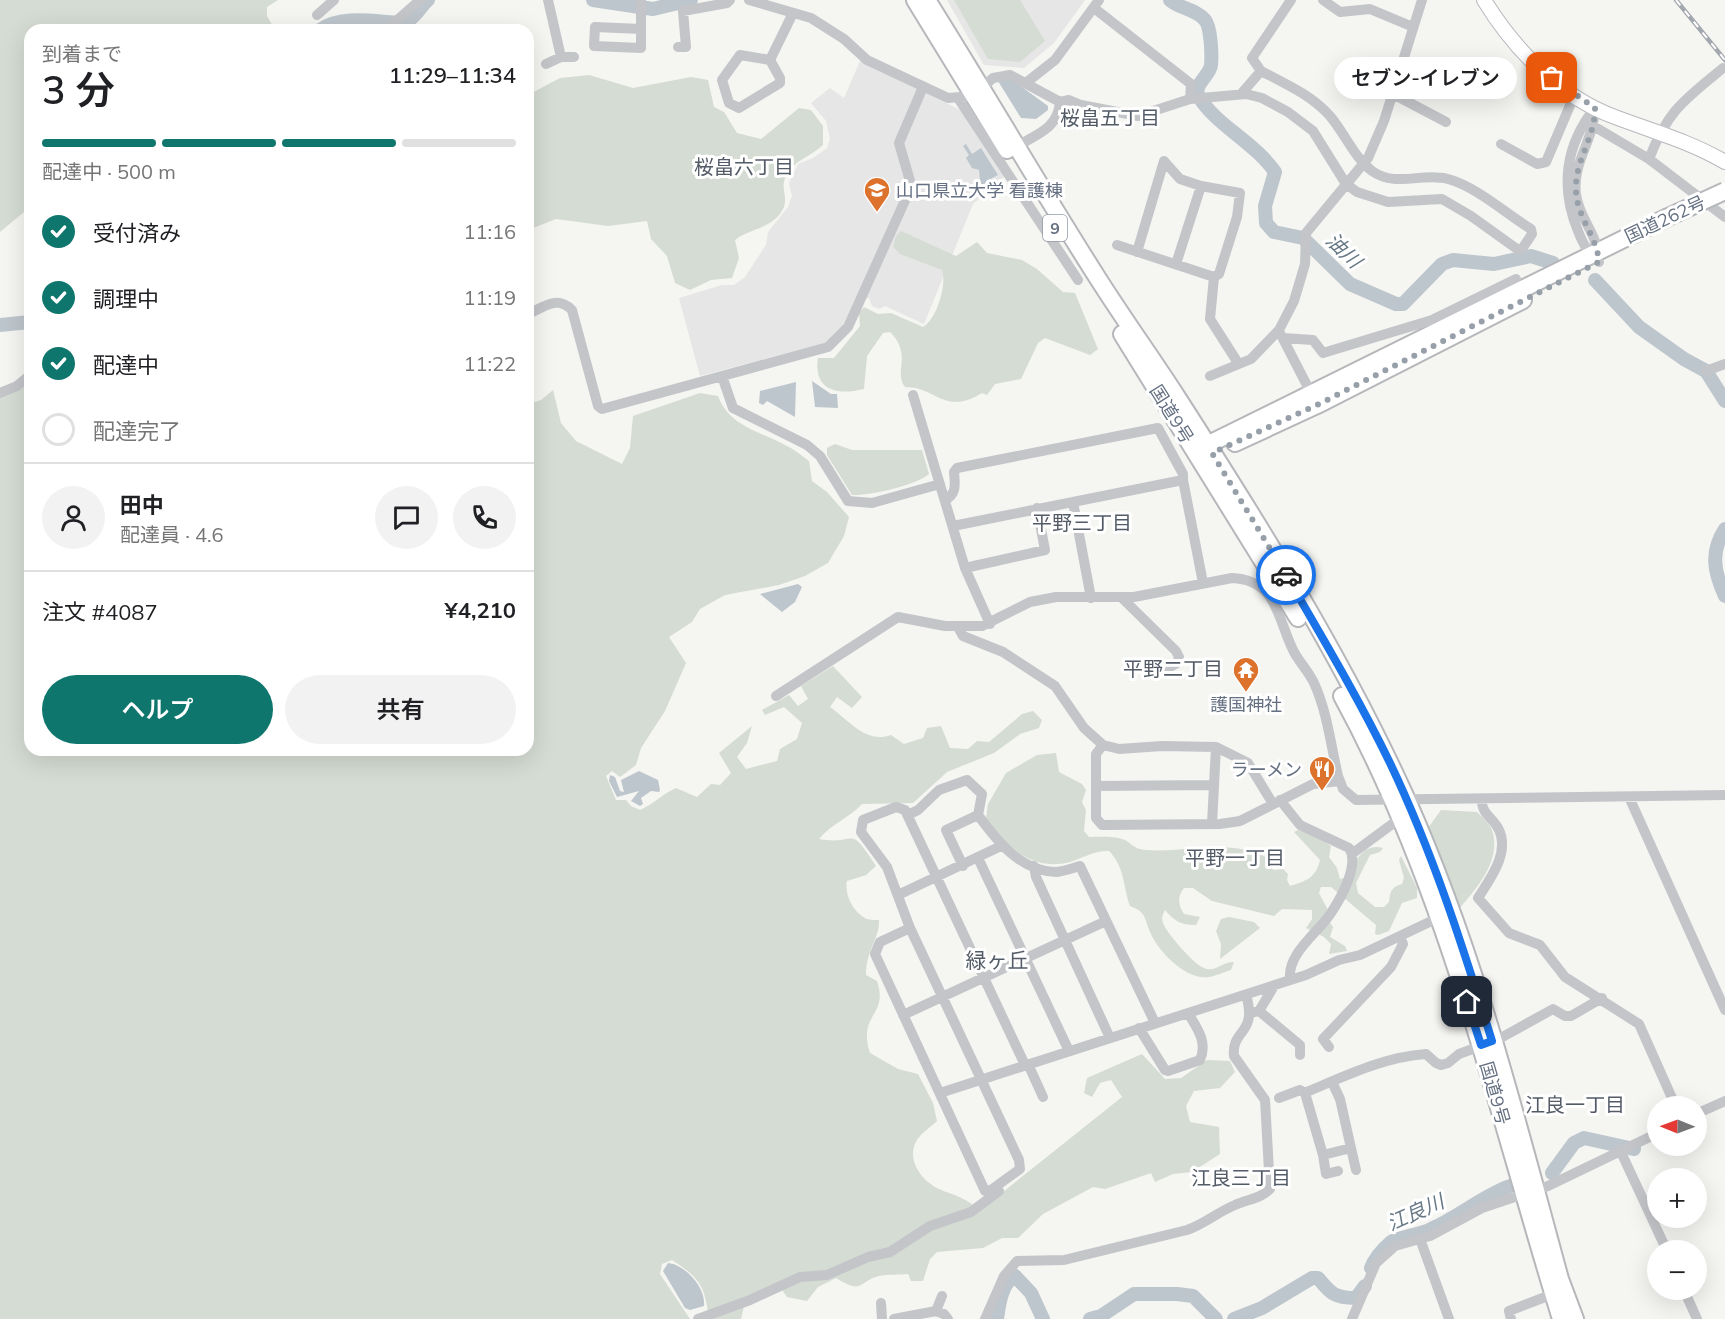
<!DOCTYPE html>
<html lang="ja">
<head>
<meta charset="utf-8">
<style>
	:root { --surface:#fff; --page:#f2f2f2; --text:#202124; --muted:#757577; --line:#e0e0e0; --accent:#0f766e }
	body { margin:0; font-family:Mulish,"Noto Sans JP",sans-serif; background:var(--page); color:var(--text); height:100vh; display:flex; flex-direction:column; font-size:22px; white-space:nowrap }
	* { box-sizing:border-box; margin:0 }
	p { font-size:20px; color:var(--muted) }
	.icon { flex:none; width:33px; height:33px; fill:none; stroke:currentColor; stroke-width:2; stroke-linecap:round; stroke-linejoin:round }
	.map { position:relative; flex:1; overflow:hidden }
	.details { position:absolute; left:24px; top:24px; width:510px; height:732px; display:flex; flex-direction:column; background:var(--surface); border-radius:18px; box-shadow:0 6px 24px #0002 }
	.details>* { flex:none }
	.needle { width:39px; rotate:271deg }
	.buttons { position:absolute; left:1647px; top:1096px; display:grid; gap:12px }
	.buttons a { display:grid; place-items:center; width:60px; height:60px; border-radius:50%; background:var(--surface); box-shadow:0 6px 24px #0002; font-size:30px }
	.pin { position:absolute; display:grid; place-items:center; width:51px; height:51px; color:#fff; margin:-26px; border-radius:12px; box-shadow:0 3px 9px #0006 }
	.courier { position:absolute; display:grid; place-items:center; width:60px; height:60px; margin:-30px; border:4px solid #1a73e8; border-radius:50%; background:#fff; color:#222; box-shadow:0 2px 8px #0007 }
	.bubble { position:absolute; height:42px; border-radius:21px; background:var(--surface); box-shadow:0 6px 24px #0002; font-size:20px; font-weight:600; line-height:42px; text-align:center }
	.overview em { font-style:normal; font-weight:600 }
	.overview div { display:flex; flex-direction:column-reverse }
	.overview { display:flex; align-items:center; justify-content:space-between; height:102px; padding:0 18px }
	h1 { font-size:39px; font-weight:600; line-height:45px }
	.bar { display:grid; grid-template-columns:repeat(4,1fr); gap:9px 6px; align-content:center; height:72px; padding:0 18px }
	.bar i { height:8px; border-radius:4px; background:var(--line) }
	.bar .active { background:var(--accent) }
	.bar p { grid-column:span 4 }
	.line { display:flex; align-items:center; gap:15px; padding:0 18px; border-top:2px solid var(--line) }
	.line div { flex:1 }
	.round { display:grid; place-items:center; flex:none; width:63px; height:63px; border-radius:32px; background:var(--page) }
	ol { padding:0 18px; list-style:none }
	li { display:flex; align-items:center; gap:18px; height:66px }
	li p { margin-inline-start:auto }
	li .icon { padding:6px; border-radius:50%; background:var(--accent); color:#fff; stroke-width:4 }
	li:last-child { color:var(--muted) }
	li i { width:33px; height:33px; border:3px solid var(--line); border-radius:50% }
	.primary-button { display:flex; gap:12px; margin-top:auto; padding:12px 18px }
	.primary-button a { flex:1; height:69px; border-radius:36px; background:var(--accent); color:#fff; font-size:24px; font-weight:600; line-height:69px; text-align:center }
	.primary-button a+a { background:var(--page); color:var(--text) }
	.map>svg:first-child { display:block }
	.built { fill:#e5e6e5 }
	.green { fill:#d5dcd3 }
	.water { fill:#bec6cd }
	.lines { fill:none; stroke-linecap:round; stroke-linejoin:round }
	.river { stroke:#bec6cd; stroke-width:14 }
	.major-casing { stroke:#b6b8bd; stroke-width:16 }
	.highway-casing { stroke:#b5b7bb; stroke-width:20 }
	.minor { stroke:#c3c5c9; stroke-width:10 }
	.major { stroke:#fff; stroke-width:14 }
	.highway { stroke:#fff; stroke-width:16 }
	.rail-casing { stroke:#a3a7ae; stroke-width:4.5 }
	.rail { stroke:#fff; stroke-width:2; stroke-dasharray:7; stroke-linecap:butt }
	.highway-bridge-casing { stroke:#b5b7bb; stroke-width:20; stroke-linecap:butt }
	.highway-bridge { stroke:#fff; stroke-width:16 }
	.done { stroke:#979fa9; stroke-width:6; stroke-dasharray:0 10.8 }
	.route { stroke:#1a73e8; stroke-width:8 }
	.labels { text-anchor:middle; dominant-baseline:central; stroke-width:6; stroke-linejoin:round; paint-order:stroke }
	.shield { fill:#fff; stroke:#939ba8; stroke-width:1.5 }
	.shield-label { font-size:16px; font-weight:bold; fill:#657082 }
	.poi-label { font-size:18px; fill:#657082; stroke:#fff; text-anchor:start }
	.street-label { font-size:18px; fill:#657082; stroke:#fff }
	.neighbourhood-label { font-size:20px; fill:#535b67; stroke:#fff }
	.water-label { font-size:20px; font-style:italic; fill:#667885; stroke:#fff }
	.quarter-label { font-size:21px; fill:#535b67; stroke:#fff }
</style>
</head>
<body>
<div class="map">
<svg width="1725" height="1319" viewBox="0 0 1725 1319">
	<rect width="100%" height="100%" fill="#f5f5f2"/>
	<!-- built -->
	<path class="built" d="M947,0H1085L1054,43L1024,68L984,65Z
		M863,60L962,111L1006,175L973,204L924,324L885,306L879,309L872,306L869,298L861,299L841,329L825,343L700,376L679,298L722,285H734L745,277L766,245L768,232L788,207L792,196L789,183L798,164L813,158L827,148L830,139L826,121L811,103L830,88L844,98L860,61Z"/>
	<!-- green -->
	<path class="green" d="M0,0H278L267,7V16L275,30H30V207L0,232Z
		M954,0H1020L1045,41L1020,62L988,59Z
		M589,75L633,88L691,77L708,80L714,107L724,112L737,133L761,139L799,108L811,110L823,126V145C809,158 793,160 785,178C780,191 791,199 780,214C768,229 749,229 735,240L739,258L732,278L711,280L690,290L675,283L667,256L651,239L647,221L608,226L556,219L528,230V95L560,78Z
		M901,231L956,256L977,242L987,253L1022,260L1037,269L1063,292L1075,293L1098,349L1090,355L1045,338L1038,343L1021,379L995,384L987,395L982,393C944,416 937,387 905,387C893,371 913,355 890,332L883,333L867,356L864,389C837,396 813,390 818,358H834L860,326L859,313L864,307L878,314L891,313L923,327C937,319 947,284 942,270L900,254L893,247L896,236Z
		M30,382V750H528V404L541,400L553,390L561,423L576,441L622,464L630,448L633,416L700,393L718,396C729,426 759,431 785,445C794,449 802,456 809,461L812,481L827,492L849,517L844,536L828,563L805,576L779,585L725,595L700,609L692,622L669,637L686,663L665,711L641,748L636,765L620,777L612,771L606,776L616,800H626L631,806L640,810C654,804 662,794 676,788L697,797L711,784L720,785L731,773L719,753L752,726L747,743L737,757L746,769L777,761L780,749L797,739L802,723L784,707L765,715L762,710L789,695L798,706L808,699L801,686L833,666L862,697L852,708L837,697L830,707C850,721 866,744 891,735L904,744L923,738L927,728L941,726L950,748L968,749L977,741L989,742L1022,714L1033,711L1042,720L1039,728L1020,734L994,753L947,772L913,803L862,804C849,818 831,824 819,839C859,846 847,822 876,866L866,875L847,881C844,894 853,912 865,918C868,920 875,920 879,920C880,938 866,950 866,975L877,981C889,1017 857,1013 870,1053L898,1069L918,1074L933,1103L937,1121C931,1127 921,1133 917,1140C905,1159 922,1181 939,1189C955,1196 968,1198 979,1211L1122,1097L1111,1080L1100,1083L1092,1097L1084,1093L1087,1078L1142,1054L1165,1079L1181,1078L1207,1060L1230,1061L1235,1072L1220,1088L1194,1091L1186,1106L1190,1122L1219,1127L1220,1154L1192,1172L1173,1174L1155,1182L1151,1173L1105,1189L1093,1187L1043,1214L1018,1238H1002L983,1248L937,1252L930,1259L923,1281H911L908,1274C899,1275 888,1274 879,1276C857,1282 864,1295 836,1278L818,1287L807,1301L787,1297L778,1284L746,1298L741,1319H709C705,1286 700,1278 672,1260L662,1264L660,1274L690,1319H0V397Z
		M835,444L852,450H922L929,474C917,485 869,496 852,495L827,455V448Z
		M1056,753L1059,772L1082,784L1086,790L1082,802L1086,810L1084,831L1089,837C1099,837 1112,836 1122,839C1132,842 1132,849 1146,850C1187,853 1227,838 1266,857L1267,866L1274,870L1283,869L1288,874L1287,880L1290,886C1306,881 1316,878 1320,860L1294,832L1298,830L1314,835L1331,846L1329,857L1337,868L1340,879L1348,877C1355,862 1363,842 1383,848L1380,852L1370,855L1356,883L1358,893L1375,907H1384L1389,902C1390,892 1391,887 1402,884L1404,878L1399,860L1401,856L1417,888V898L1402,903L1389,931L1378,935L1375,934L1376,925L1331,887H1321L1319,893L1329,912L1327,918L1333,927L1330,937L1345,946L1347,951L1329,954L1331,944L1324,937L1306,928L1312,919V910L1282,909L1274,916L1212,901L1193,888H1184C1177,897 1178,905 1184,914L1200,917L1196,925C1181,925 1174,921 1165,910C1163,914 1161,918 1163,923C1166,932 1194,965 1204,968C1215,973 1223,961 1234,962L1231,970C1224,972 1216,976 1209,977C1187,981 1159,952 1151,934C1144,919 1147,912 1130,906C1123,887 1125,867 1109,851C1096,850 1082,858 1070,862C1031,872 1006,846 986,818L988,804L1006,773L1037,755Z
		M1441,810L1477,812C1482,817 1490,824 1492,830C1502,860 1477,888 1459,909L1428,828Z
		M1229,917L1254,922L1260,928L1220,959L1221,944L1216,931L1221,919Z"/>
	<!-- water -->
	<path class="water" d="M1011,79L1048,106V110L1036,119L1021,118L998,81Z
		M966,144L972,154L981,148L998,175L992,178L985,191L980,181L979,170L972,168L966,158L969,155L963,146Z
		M812,381L831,394H837L838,408L815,407Z
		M796,382L795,417L767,401L763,405L759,403L760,391Z
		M798,584L802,587L795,602L782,612L760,594Z
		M639,771L658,780L660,790L659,792L651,791L641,798L643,804L640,806L631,801L639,791L617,797L609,781L610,775L615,777L620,791L624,792L621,780Z
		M668,1263C686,1265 706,1288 704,1306L690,1310L685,1308L663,1271Z"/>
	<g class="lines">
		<!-- river -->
		<path class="river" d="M593,0L653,9L691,0
			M1170,0C1178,8 1196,9 1205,20C1211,27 1212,55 1211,65C1210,76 1192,85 1199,97C1216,125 1254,142 1275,172L1265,206L1266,223L1274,232L1303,238L1350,284L1396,304H1403L1442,264L1453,260L1494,264L1531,256L1553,263
			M320,30C346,10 399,28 408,21C416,16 421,6 428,0
			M1595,280L1639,327L1684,359L1706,371L1725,401
			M0,325L30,322
			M1725,529C1710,552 1714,572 1725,596
			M1552,1173L1574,1143L1584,1138L1634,1149
			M1371,1268C1375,1257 1383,1249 1391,1242C1395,1238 1422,1234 1431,1229C1459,1217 1482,1196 1510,1186
			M997,1319C999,1305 1001,1284 1015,1276L1031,1293L1043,1319
			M1090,1319L1101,1316L1134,1294H1177L1193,1296L1216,1319
			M1234,1319L1262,1308L1312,1278H1318C1331,1294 1335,1298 1356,1298L1365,1286"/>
		<!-- major casing -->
		<g class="major-casing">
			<path id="major" d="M1484,0C1514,49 1560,97 1615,117C1652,131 1691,142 1725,162"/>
		</g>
		<!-- highway casing -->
		<g class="highway-casing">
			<path id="highway" d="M915,0L1007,150
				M927,0C985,92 1039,186 1097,277C1123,318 1151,357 1177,397C1260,526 1343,659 1406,798C1475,952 1516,1118 1560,1279L1575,1319
				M1122,334L1298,618
				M1235,443L1317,405L1523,300
				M1200,452L1207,445L1666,218
				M1342,696C1448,890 1496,1109 1561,1319"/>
		</g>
		<!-- minor -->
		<path class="minor" d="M641,0V48L594,46L595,27L641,29
			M749,0L811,18L844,39L867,60L948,98L973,96L993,78L1010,75L1060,102L1069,100L1081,105L1138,116L1190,99L1246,94L1262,98L1288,112L1313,131L1346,184L1357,192L1388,202L1442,199L1471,216L1517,249H1522L1532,234L1531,229C1505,213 1477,187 1448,179C1422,172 1396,188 1372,171C1354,157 1345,134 1330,116C1311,95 1286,84 1261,71L1241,94
			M1323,0L1340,12L1370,9L1413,27
			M1094,8L1191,84L1190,99
			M317,15L334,0
			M386,30L420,0
			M678,47H686L683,11L727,3L730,0
			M561,57H574
			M770,60L740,55L722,80L729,103L739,108L780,83V78L770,60L793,13
			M546,64L561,57L548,0
			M1723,68C1684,100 1668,110 1649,159L1725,217
			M1261,71L1252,58L1291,0
			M1027,82L1055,60L1099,0
			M1393,94L1446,122
			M958,98L1078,280
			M1595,108C1565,145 1560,188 1578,231C1583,244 1588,253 1599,262
			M1595,108C1594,141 1572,162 1576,194C1578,216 1597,234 1598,255
			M1595,127L1649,159
			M1501,144L1537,164L1546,162L1574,96
			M1017,146C1038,134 1058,128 1060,102
			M1201,186L1240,193L1237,217L1219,274L1214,277
			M1117,245L1214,277L1210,319L1238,363
			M1137,252L1164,161L1180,179L1201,186L1176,264
			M528,314C544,307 557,295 572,310L598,406L602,409L828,347L848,327L907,196L910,181L899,143L923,87
			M1280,333L1313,397
			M1283,338L1313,340L1323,353L1432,320L1516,279
			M1706,371L1725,364
			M722,376L733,408L807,445L820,456L848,501L872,503L940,484
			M1210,376L1251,359L1279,330L1294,301L1305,264L1306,233L1368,158L1384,121L1422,0
			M0,393L17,386L30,375
			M913,395L965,568L990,624
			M1183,480L1203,583
			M945,500C957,494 955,484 954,472L957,468L1158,428L1183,474V480L953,526
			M1073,502L1091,598
			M965,568L1045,550L1037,508
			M1122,598L1176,651L1179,657L1177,663L1166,669
			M958,627L963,636L1003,652L1055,686L1084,728L1103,745L1119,749L1162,746L1216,747L1248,763L1273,804
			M776,696L898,617L945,626H982L1030,602L1056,597H1134L1232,578C1278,580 1277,619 1294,652C1300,663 1309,672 1314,683C1327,711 1331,746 1338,776L1343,789L1356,800L1725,795
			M1103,745L1096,754V818L1102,825L1220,824L1240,821L1313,784L1340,781
			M1096,786L1213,785
			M1629,797L1725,1010
			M1280,800L1300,825L1349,848C1360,864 1341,898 1331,913C1318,933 1287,953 1290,980
			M1482,800C1481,813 1492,817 1498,828C1511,852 1490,879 1478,898L1509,933L1540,945L1565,977L1639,1024L1676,1107
			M908,815L918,810L939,790L967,780L982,794L978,815C997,841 1021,872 1057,872C1064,871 1073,868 1080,866L1155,1023
			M1212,824L1216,747
			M1353,853L1399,819
			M978,858L1069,1051
			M963,866L946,830L978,815
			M1034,866L1036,877L1110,1038
			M898,895L1001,846
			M910,928L880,942L875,954L985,1191L991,1190L1020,1169L1019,1160L910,928L887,867L861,832L863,820L896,807L905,810L1025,1065
			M1259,1011L1274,986
			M1251,1013L1259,1011L1300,1045V1055
			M903,1015L1106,921
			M1139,1028L1165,1070L1168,1071L1200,1060C1208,1042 1197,1028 1188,1013
			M1329,1047L1323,1039L1391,967L1403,944L1400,937
			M1028,1064L1043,1097
			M1332,1082L1340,1099L1351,1148L1323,1155L1305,1093L1309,1091C1347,1075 1384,1057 1426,1054L1436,1063L1441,1065L1448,1063L1459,1054L1497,1040L1553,1009L1565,1016H1571L1602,998
			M940,1093L1306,975L1339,960L1360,955L1442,916
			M1279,1098L1300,1090L1305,1093
			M1696,1114L1725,1101
			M1351,1148L1356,1170
			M1620,1150L1667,1251
			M1323,1155L1326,1174L1338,1171
			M1420,1239L1449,1319
			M1684,1290L1697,1319
			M881,1303L882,1319
			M936,1311L942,1296
			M698,1319L750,1300L800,1277L827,1275L868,1257L890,1252L930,1226L971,1212L999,1191
			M894,1319L936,1311L944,1314L948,1319
			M985,1319L1004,1276L1017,1261L1064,1260L1187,1230C1204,1224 1218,1212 1235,1205C1248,1199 1260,1199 1270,1189L1265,1100L1234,1056C1231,1029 1258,1035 1246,995
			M1352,1319L1376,1263L1395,1246L1430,1236L1482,1208L1548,1186L1658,1133
			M1511,1319L1509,1311L1553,1294"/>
		<!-- major -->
		<use href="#major" class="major"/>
		<!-- highway -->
		<use href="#highway" class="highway"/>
		<!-- rail casing -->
		<g class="rail-casing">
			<path id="rail" d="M1676,0L1725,60"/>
		</g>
		<!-- rail -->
		<use href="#rail" class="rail"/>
		<!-- highway-bridge casing -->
		<g class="highway-bridge-casing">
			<path id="highway-bridge" d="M1666,218L1725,191"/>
		</g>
		<!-- highway-bridge -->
		<use href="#highway-bridge" class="highway-bridge"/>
	</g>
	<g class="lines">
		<!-- done -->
		<path class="done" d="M1286,575L1212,453L1317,405L1599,262C1597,236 1576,216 1576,190C1575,159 1595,139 1595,108L1552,78"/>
		<!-- route -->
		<path class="route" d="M1286,575C1322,637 1359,699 1390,763C1433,853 1463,947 1492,1041L1481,1045L1467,1002"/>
	</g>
	<!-- icons -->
	<defs>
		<g id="university-pin" transform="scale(1.35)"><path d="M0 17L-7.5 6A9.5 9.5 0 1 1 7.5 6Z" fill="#dc722b" stroke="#fff"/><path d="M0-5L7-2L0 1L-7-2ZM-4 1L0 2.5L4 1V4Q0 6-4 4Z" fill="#fff"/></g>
		<g id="temple-pin" transform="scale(1.35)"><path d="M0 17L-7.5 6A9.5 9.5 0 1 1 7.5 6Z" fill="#dc722b" stroke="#fff"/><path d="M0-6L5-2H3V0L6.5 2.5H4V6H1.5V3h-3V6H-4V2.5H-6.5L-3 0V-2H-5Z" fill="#fff"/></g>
		<g id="restaurant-pin" transform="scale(1.35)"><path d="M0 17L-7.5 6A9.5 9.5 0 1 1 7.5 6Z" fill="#dc722b" stroke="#fff"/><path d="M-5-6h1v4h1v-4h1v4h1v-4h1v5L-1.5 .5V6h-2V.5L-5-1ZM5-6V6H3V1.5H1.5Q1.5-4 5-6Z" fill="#fff"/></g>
	</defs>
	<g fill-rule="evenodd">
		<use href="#university-pin" x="877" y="190"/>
		<use href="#temple-pin" x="1246" y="670"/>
		<use href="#restaurant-pin" x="1322" y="769"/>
	</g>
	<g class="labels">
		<!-- shield labels -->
		<rect class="shield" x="1043" y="215" width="24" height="26" rx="4.5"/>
		<g class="shield-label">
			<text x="1055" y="228">9</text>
		</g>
		<!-- poi labels -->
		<g class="poi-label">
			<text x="896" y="190">山口県立大学 看護棟</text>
			<text x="1246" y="704" text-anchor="middle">護国神社</text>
			<text x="1302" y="769" text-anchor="end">ラーメン</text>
		</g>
		<!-- street labels -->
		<g class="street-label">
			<text transform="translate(1665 219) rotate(-25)">国道262号</text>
			<text transform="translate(1172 414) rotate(58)">国道9号</text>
			<text transform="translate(1495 1093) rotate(74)">国道9号</text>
		</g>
		<!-- neighbourhood labels -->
		<g class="neighbourhood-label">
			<text x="1110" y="117">桜畠五丁目</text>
			<text x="744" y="166">桜畠六丁目</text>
			<text x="1082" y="522">平野三丁目</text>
			<text x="1173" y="668">平野二丁目</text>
			<text x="1235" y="857">平野一丁目</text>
			<text x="1575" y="1104">江良一丁目</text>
			<text x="1241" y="1177">江良三丁目</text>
		</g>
		<!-- water labels -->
		<g class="water-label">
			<text transform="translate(1344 250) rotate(44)">油川</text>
			<text transform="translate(1415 1212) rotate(-24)">江良川</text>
		</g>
		<!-- quarter labels -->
		<g class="quarter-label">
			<text x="997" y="960">緑ヶ丘</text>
		</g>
	</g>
</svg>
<div class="buttons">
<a><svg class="needle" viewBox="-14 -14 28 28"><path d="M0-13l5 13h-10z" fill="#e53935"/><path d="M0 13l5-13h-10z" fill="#757577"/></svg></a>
<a>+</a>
<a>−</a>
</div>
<div class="pin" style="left:1552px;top:78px;background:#ea580c"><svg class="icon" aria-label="bag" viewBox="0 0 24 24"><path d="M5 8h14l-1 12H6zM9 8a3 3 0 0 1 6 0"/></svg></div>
<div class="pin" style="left:1467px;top:1002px;background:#1f2937"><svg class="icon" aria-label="home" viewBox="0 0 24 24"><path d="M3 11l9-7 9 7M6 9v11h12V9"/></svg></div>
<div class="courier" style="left:1286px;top:575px"><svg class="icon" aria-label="car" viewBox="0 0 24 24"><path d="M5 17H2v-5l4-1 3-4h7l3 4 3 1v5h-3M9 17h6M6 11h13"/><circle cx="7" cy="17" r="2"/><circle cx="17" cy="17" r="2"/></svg></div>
<div class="bubble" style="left:1334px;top:57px;width:183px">セブン-イレブン</div>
<section class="details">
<div class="overview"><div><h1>3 分</h1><p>到着まで</p></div><em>11:29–11:34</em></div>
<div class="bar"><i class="active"></i><i class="active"></i><i class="active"></i><i></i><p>配達中 · 500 m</p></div>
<ol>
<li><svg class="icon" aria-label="check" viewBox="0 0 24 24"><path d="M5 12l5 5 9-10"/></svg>受付済み<p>11:16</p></li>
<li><svg class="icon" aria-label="check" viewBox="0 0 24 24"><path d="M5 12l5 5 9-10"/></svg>調理中<p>11:19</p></li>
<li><svg class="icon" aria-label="check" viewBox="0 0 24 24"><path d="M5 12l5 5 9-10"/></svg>配達中<p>11:22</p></li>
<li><i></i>配達完了</li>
</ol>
<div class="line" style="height:108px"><a class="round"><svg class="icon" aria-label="person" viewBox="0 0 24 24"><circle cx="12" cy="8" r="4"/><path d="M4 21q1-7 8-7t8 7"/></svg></a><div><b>田中</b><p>配達員 · 4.6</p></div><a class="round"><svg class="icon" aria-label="chat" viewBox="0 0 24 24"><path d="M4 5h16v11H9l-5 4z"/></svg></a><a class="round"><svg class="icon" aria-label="phone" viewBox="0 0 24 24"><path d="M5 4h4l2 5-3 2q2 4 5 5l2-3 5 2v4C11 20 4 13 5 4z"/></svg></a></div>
<div class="line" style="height:78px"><div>注文 #4087</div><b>¥4,210</b></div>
<div class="primary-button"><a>ヘルプ</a><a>共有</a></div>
</section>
</div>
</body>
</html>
